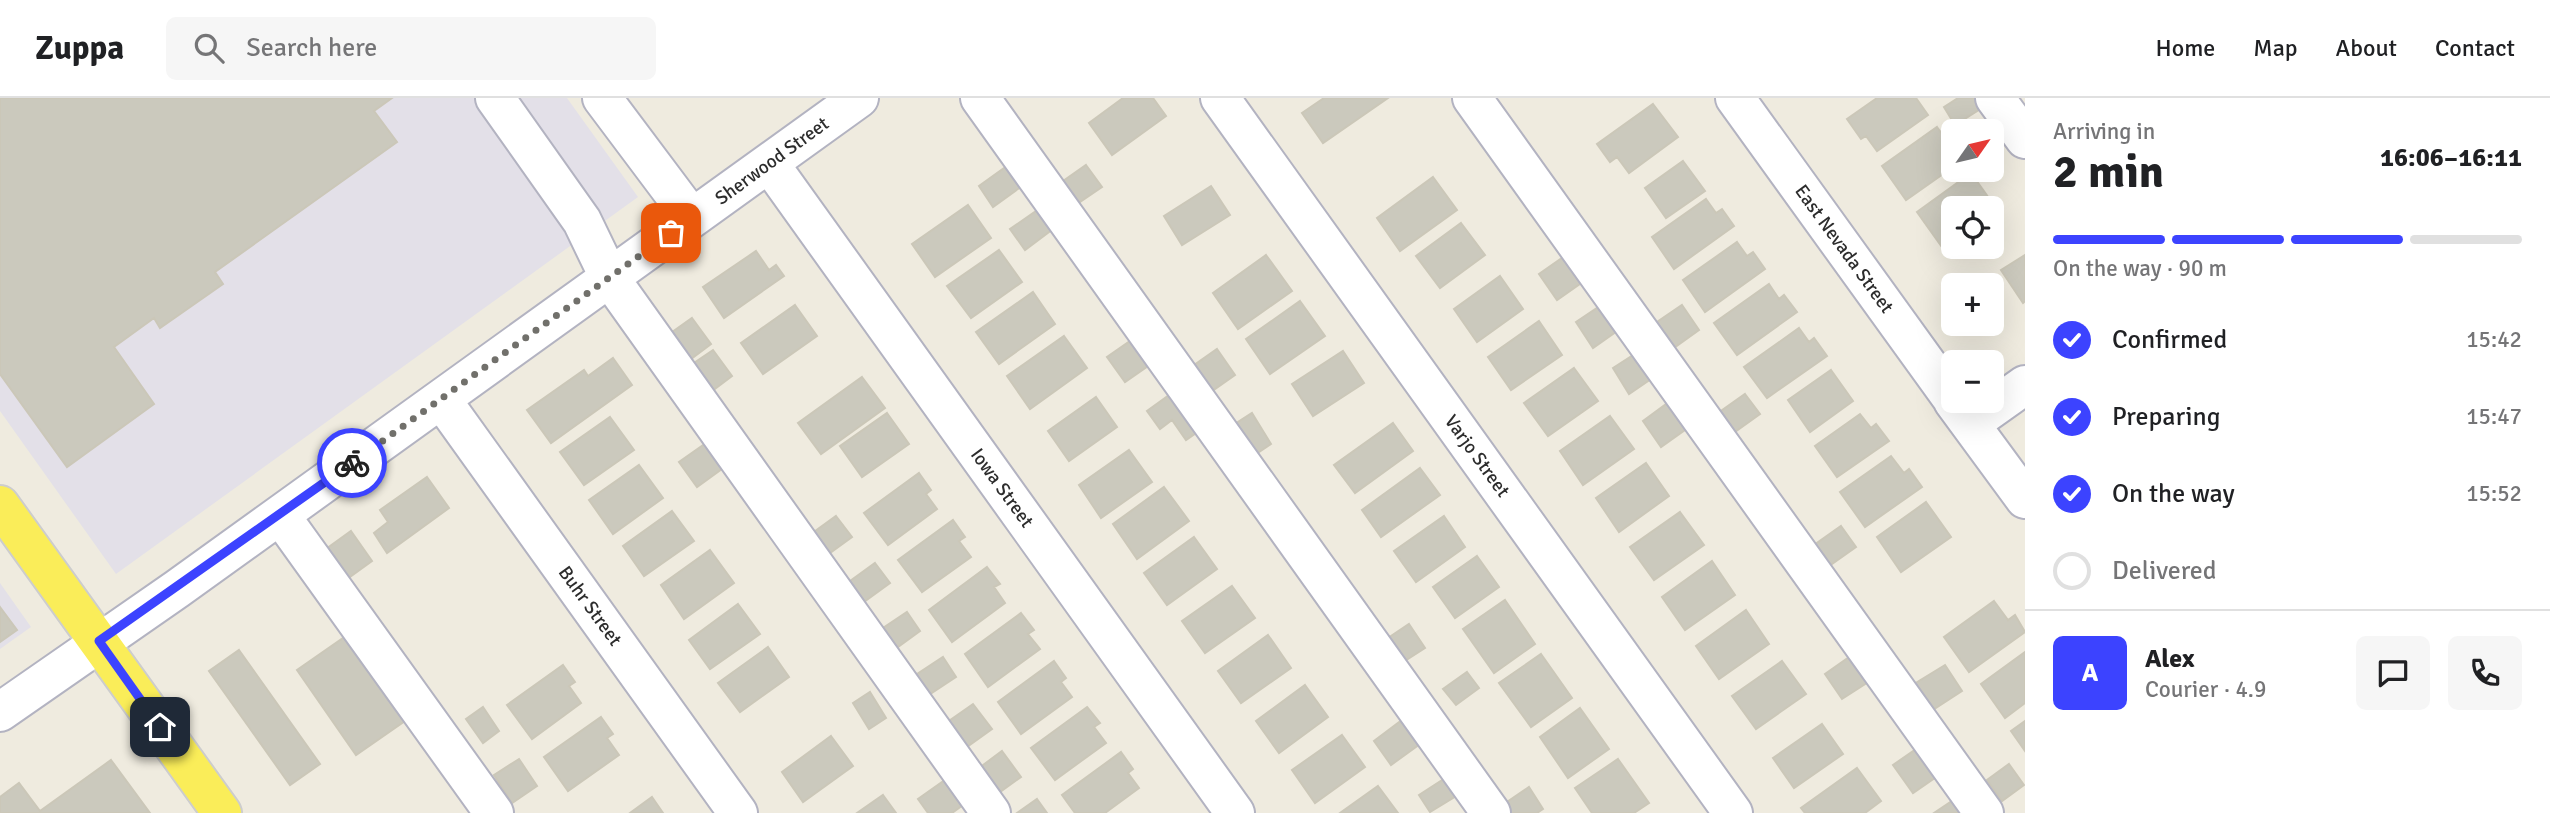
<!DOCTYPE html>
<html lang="en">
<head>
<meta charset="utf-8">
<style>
	:root { --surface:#fff; --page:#f6f6f6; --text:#202124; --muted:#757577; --line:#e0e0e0; --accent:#3c43ff }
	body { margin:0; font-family:Signika,sans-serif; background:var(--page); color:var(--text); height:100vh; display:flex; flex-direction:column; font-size:26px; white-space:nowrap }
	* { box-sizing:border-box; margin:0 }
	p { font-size:23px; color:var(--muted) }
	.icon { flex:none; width:38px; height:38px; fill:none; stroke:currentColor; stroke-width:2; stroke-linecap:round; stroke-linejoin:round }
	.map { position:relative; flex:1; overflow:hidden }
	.panel { display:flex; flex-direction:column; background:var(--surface); width:525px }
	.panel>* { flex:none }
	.needle { width:46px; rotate:56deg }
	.fabs { position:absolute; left:1941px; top:21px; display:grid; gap:14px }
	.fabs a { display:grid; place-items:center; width:63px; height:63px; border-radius:10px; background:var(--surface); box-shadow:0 7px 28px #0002; font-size:35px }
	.pin { position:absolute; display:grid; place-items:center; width:60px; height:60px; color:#fff; margin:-30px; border-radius:14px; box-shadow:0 4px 10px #0006 }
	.courier { position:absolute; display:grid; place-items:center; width:70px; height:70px; margin:-35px; border:5px solid #3c43ff; border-radius:50%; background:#fff; color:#222; box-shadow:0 2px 9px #0007 }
	.summary em { font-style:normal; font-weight:700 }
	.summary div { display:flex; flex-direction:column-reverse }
	.summary { display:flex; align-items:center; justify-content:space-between; height:119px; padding:0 28px }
	h1 { font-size:46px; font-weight:700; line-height:52px }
	.bar { display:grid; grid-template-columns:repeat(4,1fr); gap:10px 7px; align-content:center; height:84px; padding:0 28px }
	.bar i { height:9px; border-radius:5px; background:var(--line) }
	.bar .selected { background:var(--accent) }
	.bar p { grid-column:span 4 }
	.line { display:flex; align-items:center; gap:18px; padding:0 28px; border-top:2px solid var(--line) }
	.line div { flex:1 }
	.round { display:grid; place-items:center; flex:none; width:74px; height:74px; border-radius:10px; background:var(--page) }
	ol { padding:0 28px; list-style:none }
	li { display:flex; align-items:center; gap:21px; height:77px }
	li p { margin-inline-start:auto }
	li .icon { padding:7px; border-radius:50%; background:var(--accent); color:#fff; stroke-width:4 }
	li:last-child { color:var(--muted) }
	li i { width:38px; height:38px; border:4px solid var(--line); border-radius:50% }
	header { display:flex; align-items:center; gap:42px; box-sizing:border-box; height:98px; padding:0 35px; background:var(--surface); border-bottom:2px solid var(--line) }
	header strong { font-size:33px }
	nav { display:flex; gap:38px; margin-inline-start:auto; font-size:24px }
	.search { width:490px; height:63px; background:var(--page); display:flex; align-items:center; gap:18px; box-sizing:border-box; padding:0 24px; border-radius:10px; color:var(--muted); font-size:26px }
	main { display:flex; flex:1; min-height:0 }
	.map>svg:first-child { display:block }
	.industrial { fill:#e3e0e8 }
	.building { fill:#cbc9bd; stroke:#cbc7b8; stroke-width:2 }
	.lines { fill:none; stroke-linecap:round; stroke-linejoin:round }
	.minor-casing { stroke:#b3b3c1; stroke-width:42 }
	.major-casing { stroke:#cdcdcd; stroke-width:42 }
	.minor { stroke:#fff; stroke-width:38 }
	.major { stroke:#faed59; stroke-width:38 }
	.done { stroke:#71706b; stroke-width:7; stroke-dasharray:0 12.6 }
	.route { stroke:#3c43ff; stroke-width:9 }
	.labels { text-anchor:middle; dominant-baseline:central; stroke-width:5; stroke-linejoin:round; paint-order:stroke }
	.street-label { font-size:19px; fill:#2d2d2d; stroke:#fff }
</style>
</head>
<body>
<header>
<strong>Zuppa</strong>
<div class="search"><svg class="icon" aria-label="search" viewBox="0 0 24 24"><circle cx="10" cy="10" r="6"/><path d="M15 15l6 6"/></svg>Search here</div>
<nav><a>Home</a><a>Map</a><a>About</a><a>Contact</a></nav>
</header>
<main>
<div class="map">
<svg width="2025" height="715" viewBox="0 0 2025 715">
	<rect width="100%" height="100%" fill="#efebdf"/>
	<!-- industrial -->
	<path class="industrial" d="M0,0H567L638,99L116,476L0,313Z
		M0,485L31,529L0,551Z"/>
	<!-- building -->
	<path class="building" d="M0,0H392L374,13L397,44L215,174L223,186L160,230L154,220L114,249L154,306L67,369L0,276Z
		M1123,0H1153L1166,18L1112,57L1089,25Z
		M1324,0H1388L1323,45L1302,15Z
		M1877,0H1916L1928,17L1877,53L1866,38L1861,41L1847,21Z
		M1958,0H1976L1982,10L1955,27L1944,9Z
		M1653,6L1678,39L1629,75L1617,59L1610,64L1597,46Z
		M1937,29L1953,51V69L1906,102L1882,68Z
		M1683,63L1705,93L1666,120L1645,90Z
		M1086,67L1102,89L1071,110L1056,88Z
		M1007,68L1022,88L993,109L979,88Z
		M1971,75L1996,110L1992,113V110H1953V141L1942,149L1917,114Z
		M1433,79L1457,112L1400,153L1377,120Z
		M1211,88L1230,117L1182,147L1164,118Z
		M1706,101L1716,115L1722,111L1734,128L1674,171L1652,139Z
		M968,107L991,140L935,179L912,146Z
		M1039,111L1053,131L1025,152L1010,131Z
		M1461,125L1485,157L1440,190L1416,158Z
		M1737,144L1747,158L1753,154L1765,171L1705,214L1683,182Z
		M999,152L1022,184L971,220L947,188Z
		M756,153L769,172L776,167L784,178L724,220L703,189Z
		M1569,155L1587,181L1557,202L1539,176Z
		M1266,157L1292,193L1238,231L1213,195Z
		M2025,157V203L2023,205L2001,172Z
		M1500,178L1523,211L1477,244L1454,211Z
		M1769,186L1779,201L1784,197L1797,214L1737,257L1714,225Z
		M1033,194L1055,226L999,266L976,234Z
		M1300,203L1325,238L1270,276L1246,241Z
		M1603,206L1620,231L1593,250L1576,224Z
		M795,207L817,238L763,276L741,245Z
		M1682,207L1699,232L1671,252L1654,226Z
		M692,220L711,246L687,264L668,237Z
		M1539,223L1562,257L1511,292L1488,259Z
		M1799,230L1809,244L1814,240L1827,258L1767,300L1744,269Z
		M1064,238L1087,270L1030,311L1007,278Z
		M1133,241L1151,266L1125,284L1107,259Z
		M1217,251L1235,277L1205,298L1187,272Z
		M713,252L732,278L708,296L688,269Z
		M1343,253L1364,285L1313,318L1292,286Z
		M1638,254L1654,279L1629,296L1613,270Z
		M613,260L632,287L551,345L527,312L584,272L588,278Z
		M1574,270L1598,303L1548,338L1524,305Z
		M1831,272L1853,303L1810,334L1788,302Z
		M862,279L885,310L821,356L798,325Z
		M1172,295L1199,333L1186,342L1172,322L1160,331L1147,313Z
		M1745,296L1760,316L1732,336L1718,315Z
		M1096,299L1117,329L1069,363L1048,333Z
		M1673,301L1692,327L1661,349L1643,323Z
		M887,315L909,346L862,379L840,348Z
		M1252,315L1271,346L1247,362L1227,331Z
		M1860,316L1871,330L1876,326L1889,343L1837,379L1815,348Z
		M1610,318L1634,351L1583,387L1560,353Z
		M610,319L634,352L584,387L560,354Z
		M1393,325L1413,353L1355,395L1334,367Z
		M709,343L726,368L697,389L679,364Z
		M1129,352L1152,384L1101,420L1079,387Z
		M1891,358L1904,375L1909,371L1922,389L1865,429L1840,394Z
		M1646,365L1669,398L1619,434L1596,400Z
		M639,367L663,400L613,436L589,402Z
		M1420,370L1440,397L1381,439L1362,412Z
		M919,375L931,392L926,396L937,411L888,447L864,415Z
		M427,379L449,410L387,455L374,435L388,424L380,412Z
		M1164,389L1189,423L1137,461L1113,426Z
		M1926,404L1951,439L1901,474L1877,439Z
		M672,413L694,443L644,478L623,448Z
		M1680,414L1704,447L1654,482L1630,449Z
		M836,418L852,439L823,460L807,439Z
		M1444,418L1465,449L1416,484L1394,453Z
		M953,422L965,439L959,443L971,459L922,494L898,462Z
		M1841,428L1856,449L1829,468L1814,447Z
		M351,433L372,463L347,481L326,451Z
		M1194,439L1217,471L1167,507L1144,475Z
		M710,452L734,485L684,521L661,487Z
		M1477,458L1499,489L1455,520L1433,489Z
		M1712,463L1735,497L1685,532L1662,499Z
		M875,465L890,485L861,506L846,486Z
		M987,469L1000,486L994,489L1005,505L952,544L929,512Z
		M1232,488L1255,520L1205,555L1182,523Z
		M1505,502L1535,546L1494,575L1463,531Z
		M1994,503L2008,522L2015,517L2025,534L1969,574L1944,539Z
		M738,506L760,536L710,571L689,542Z
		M0,509L17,532L0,544Z
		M1746,512L1769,546L1719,581L1696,548Z
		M907,514L920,533L891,554L877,534Z
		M1021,515L1034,532L1028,536L1040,551L988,589L965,556Z
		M1409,526L1425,550L1403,564L1388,540Z
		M1268,537L1291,570L1241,605L1218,573Z
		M346,538L405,623L356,657L297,572Z
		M768,549L789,579L740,614L718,585Z
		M239,552L320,666L290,687L209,573Z
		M2025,554V605L2005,620L1981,586Z
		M1855,555L1873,581L1842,601L1825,576Z
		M1541,556L1572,600L1531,629L1499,585Z
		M943,559L956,579L927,598L914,578Z
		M1054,563L1066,580L1061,584L1072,599L1021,636L998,604Z
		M1782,563L1806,596L1756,631L1732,598Z
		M563,567L575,584L569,588L581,605L532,641L507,607Z
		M1945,567L1962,593L1931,613L1914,586Z
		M1467,574L1479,590L1456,607L1443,591Z
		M1305,587L1328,619L1279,655L1256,623Z
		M870,594L886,620L869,631L853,605Z
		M973,606L992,631L964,651L946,625Z
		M483,609L499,633L483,645L466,621Z
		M1087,609L1100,625L1094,629L1106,645L1055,682L1031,650Z
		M1580,610L1609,651L1568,680L1540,639Z
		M601,619L613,636L607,640L619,657L568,693L544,659Z
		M1402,622L1420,646L1391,667L1374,643Z
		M2025,623V653L2011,633Z
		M1822,626L1843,656L1794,690L1773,660Z
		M1342,637L1365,669L1315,705L1292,672Z
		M831,638L853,668L803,704L782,674Z
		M1922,647L1942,675L1913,695L1893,667Z
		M1002,653L1021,679L993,699L975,673Z
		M1121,654L1133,671L1128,675L1139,690L1105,715H1075L1062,697Z
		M519,661L537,688L512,705L494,677Z
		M1618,661L1649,705L1634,715H1592L1575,690Z
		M111,662L150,715H0V699L19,685L40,713Z
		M2009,666L2024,687L2002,703L1987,682Z
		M1857,670L1881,703L1865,715H1805L1801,710Z
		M1447,679L1458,697L1430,714L1419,697Z
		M945,682L963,707L952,715H928L918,701Z
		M1378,688L1398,715H1340Z
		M1529,689L1543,711L1537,715H1505L1501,708Z
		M883,697L896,715H857Z
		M652,699L663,715H630Z
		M1958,699L1969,715H1934Z
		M1037,701L1047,715H1017Z"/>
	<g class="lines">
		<!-- minor casing -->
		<g class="minor-casing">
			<path id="minor" d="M495,0L582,123L609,179L991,715
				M602,0L692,120
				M980,0L1491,715
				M1220,0L1733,715
				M1472,0L1984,715
				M1735,0L1953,302
				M1995,0L2025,41
				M769,65L1235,715
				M441,301L738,715
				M1953,303L2025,401
				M1970,326L2025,287
				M280,417L494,715
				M0,614L177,491L859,0"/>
		</g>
		<!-- major casing -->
		<g class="major-casing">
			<path id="major" d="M0,407L222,715"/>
		</g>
		<!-- minor -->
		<use href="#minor" class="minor"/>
		<!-- major -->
		<use href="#major" class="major"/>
	</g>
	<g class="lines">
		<!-- done -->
		<path class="done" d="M352,365L671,135"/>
		<!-- route -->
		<path class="route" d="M160,629L99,543L352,365"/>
	</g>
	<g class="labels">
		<!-- street labels -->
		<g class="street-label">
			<text transform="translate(772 63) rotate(-36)">Sherwood Street</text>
			<text transform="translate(1844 151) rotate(54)">East Nevada Street</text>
			<text transform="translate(1477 358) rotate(54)">Varjo Street</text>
			<text transform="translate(1002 390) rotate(54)">Iowa Street</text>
			<text transform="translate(590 508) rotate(54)">Buhr Street</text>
		</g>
	</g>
</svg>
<div class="fabs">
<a><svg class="needle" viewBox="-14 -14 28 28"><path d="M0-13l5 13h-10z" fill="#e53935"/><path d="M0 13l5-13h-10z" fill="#757577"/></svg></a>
<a><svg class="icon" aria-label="locate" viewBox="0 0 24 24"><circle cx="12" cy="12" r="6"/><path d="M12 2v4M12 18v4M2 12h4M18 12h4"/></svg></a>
<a>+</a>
<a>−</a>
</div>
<div class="pin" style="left:671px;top:135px;background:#ea580c"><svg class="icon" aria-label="bag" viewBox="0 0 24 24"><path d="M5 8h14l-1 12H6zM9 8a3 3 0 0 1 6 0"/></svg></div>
<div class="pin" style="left:160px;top:629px;background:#1f2937"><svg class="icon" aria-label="home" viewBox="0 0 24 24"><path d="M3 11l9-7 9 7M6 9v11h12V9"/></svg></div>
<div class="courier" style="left:352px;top:365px"><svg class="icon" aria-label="bike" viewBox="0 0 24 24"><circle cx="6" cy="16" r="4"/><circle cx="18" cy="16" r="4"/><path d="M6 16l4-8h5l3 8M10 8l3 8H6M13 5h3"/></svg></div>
</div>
<section class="panel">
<div class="summary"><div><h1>2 min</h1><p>Arriving in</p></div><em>16:06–16:11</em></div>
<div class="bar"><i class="selected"></i><i class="selected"></i><i class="selected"></i><i></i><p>On the way · 90 m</p></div>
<ol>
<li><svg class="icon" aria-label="check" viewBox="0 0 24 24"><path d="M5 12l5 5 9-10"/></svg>Confirmed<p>15:42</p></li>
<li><svg class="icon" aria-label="check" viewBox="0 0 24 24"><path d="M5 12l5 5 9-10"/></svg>Preparing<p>15:47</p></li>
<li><svg class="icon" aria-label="check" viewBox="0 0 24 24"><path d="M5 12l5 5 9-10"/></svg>On the way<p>15:52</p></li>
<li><i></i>Delivered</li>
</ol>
<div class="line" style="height:126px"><b class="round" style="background:var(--accent);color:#fff">A</b><div><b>Alex</b><p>Courier · 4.9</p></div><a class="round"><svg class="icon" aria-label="chat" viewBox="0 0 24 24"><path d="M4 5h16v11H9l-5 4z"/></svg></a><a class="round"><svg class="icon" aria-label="phone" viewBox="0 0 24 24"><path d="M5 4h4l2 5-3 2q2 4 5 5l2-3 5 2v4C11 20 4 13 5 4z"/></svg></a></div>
</section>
</main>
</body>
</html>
